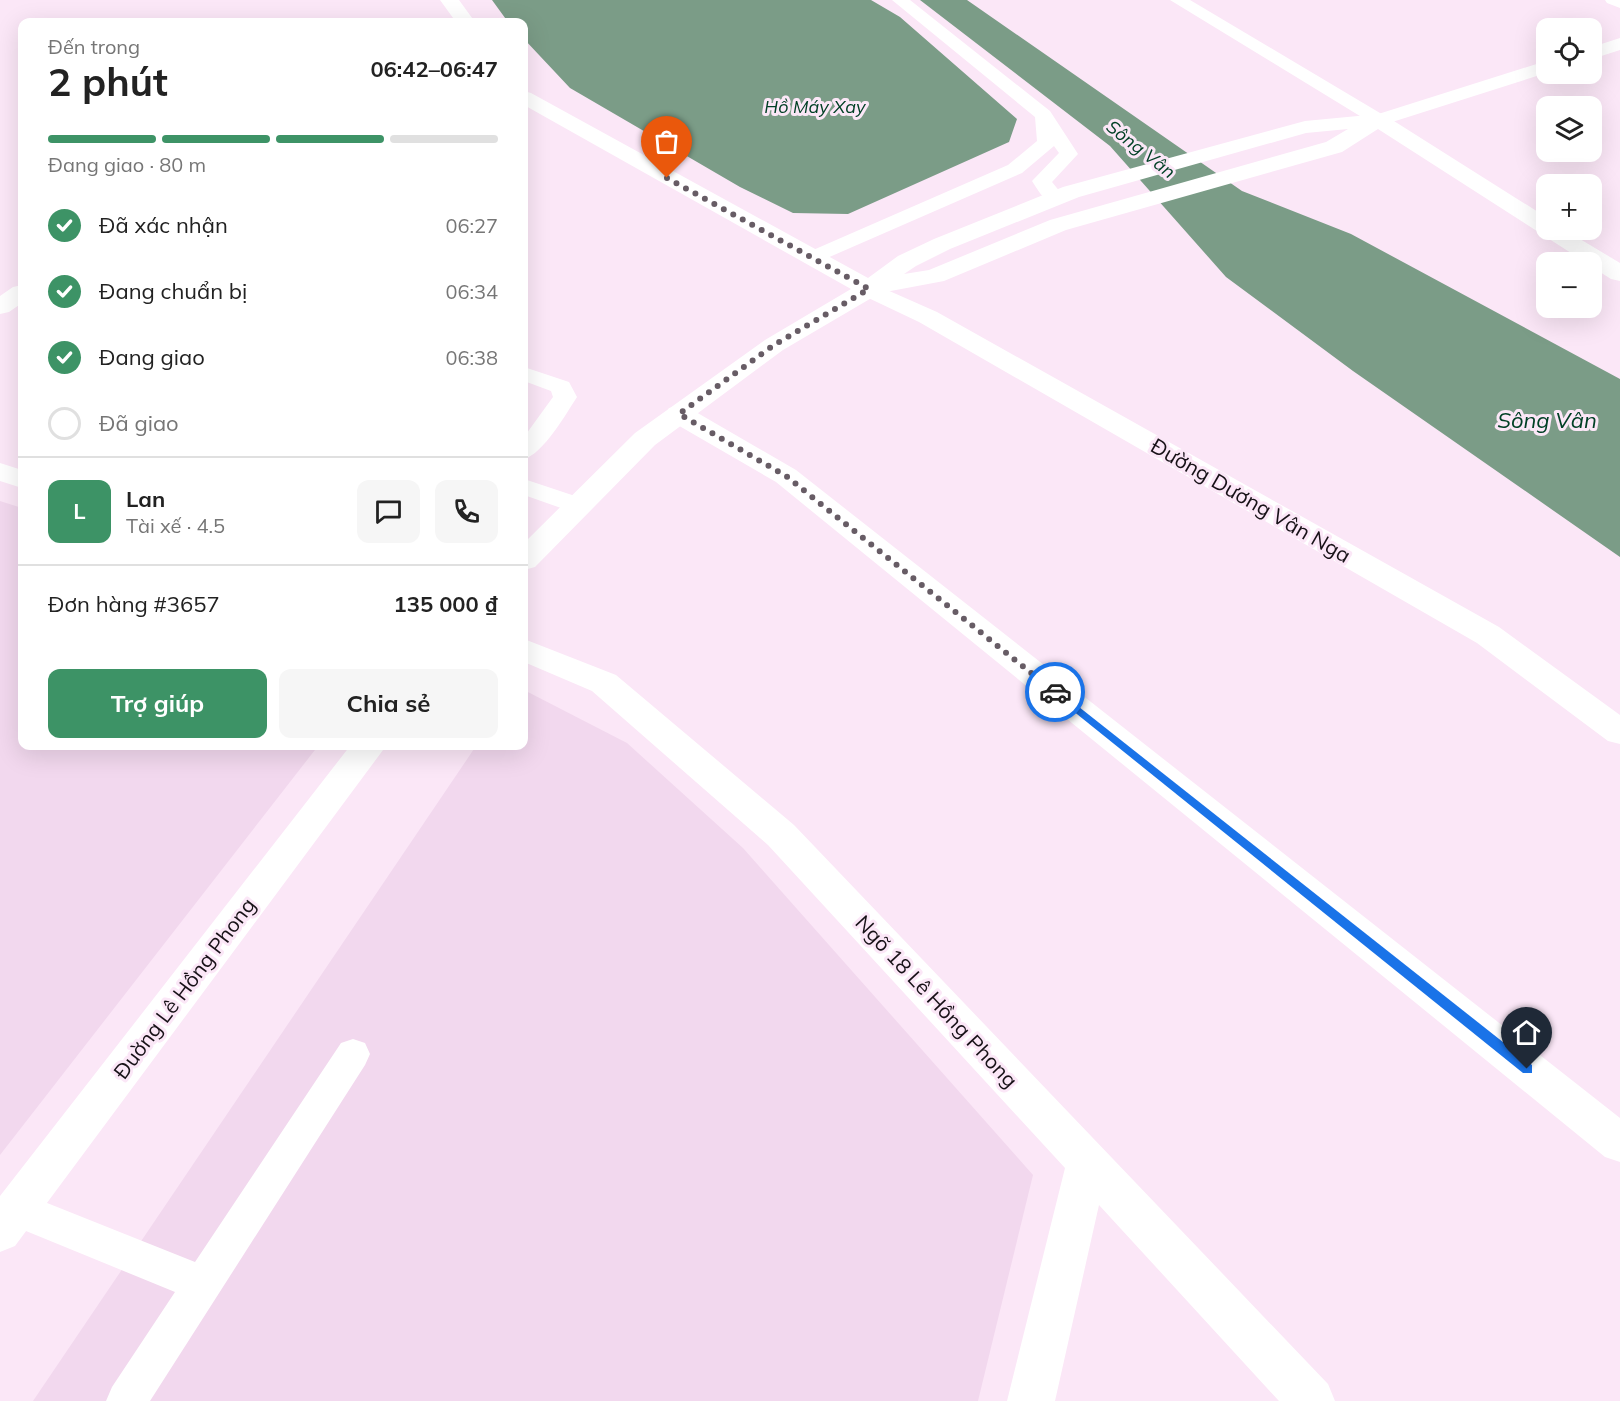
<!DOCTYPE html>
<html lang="vi">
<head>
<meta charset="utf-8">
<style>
	:root { --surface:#fff; --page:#f6f6f6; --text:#222; --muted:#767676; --line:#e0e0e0; --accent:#3d9366 }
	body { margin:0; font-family:Mulish,sans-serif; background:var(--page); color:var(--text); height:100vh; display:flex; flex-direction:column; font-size:22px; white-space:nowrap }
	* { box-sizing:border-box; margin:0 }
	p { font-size:20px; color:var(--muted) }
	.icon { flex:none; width:33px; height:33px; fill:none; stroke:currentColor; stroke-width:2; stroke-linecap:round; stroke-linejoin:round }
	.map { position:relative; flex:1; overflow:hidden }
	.sheet { position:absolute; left:18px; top:18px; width:510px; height:732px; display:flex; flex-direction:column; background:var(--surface); border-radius:12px; box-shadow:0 6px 24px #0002 }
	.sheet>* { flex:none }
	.controls { position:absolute; left:1536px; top:18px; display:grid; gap:12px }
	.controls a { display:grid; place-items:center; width:66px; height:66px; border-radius:12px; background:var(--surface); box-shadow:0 6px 24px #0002; font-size:30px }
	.pin { position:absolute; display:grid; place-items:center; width:51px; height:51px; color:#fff; margin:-62px -26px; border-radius:50% 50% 50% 0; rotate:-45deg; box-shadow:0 0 6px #0007 }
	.pin .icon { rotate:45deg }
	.courier { position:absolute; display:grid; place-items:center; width:60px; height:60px; margin:-30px; border:4px solid #1a73e8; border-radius:50%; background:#fff; color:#222; box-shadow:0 2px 8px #0007 }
	.overview em { font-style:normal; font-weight:700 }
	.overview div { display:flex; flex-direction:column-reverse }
	.overview { display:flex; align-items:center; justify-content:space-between; height:102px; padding:0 30px }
	h1 { font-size:39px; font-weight:700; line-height:45px }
	.bar { display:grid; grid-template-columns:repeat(4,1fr); gap:9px 6px; align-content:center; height:72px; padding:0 30px }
	.bar i { height:8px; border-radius:4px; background:var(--line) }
	.bar .active { background:var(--accent) }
	.bar p { grid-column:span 4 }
	.line { display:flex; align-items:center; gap:15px; padding:0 30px; border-top:2px solid var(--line) }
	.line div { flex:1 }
	.round { display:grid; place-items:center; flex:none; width:63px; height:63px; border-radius:12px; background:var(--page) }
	ol { padding:0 30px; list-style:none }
	li { display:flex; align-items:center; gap:18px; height:66px }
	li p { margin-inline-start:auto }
	li .icon { padding:6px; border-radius:50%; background:var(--accent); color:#fff; stroke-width:4 }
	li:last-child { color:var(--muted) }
	li i { width:33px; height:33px; border:3px solid var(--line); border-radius:50% }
	.primary-button { display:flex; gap:12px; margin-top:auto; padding:12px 30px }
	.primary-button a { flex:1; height:69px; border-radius:12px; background:var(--accent); color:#fff; font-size:24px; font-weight:700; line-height:69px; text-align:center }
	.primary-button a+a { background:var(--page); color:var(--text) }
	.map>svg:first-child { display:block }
	.built { fill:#f2d8ee }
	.water { fill:#7b9c87 }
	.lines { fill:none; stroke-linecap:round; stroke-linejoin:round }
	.service { fill:#fff; fill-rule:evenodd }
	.minor { fill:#fff; fill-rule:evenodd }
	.tertiary { fill:#fff; fill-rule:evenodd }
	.secondary { fill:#fff; fill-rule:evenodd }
	.route { fill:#1a73e8 }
	.done { stroke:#675c65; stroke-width:6; stroke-dasharray:0 10.8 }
	.labels { text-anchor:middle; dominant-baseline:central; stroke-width:6; stroke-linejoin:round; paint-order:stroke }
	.far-water-label { font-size:18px; font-style:italic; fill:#004025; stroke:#fbe7f7 }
	.street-label { font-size:21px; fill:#171117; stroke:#fbe7f7 }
	.water-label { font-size:22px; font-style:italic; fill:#004025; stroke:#fbe7f7 }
</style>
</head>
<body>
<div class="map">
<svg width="1620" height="1401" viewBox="0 0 1620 1401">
	<rect width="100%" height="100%" fill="#fbe7f7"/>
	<!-- built -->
	<path class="built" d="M0,501L22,508V746H318L0,1155Z
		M524,690L627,743L743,848L1033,1175L978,1401H33L476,746H524Z"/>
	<!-- water -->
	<path class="water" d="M492,0H871L900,17L1017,119L1009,142L848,214L793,213L740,187L570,88L524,39V22H508Z
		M920,0H967L1242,191L1351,234L1620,379V557L1353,371L1226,277L1110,146Z"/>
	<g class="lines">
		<!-- service -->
		<path class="service" d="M892,0H910L1050,111L1078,154L1052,182L1065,198L1062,202C1046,206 1040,193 1032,181L1059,153L1054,146L1022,173L818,262L811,264L804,262L801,258L804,254L1008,165L1037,141L1035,117Z
			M1170,0H1190L1385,116L1388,120L1385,124H1373Z
			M1605,0H1620V8L1607,3Z
			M524,367L569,382L577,397C566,414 543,454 524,459V437L553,397L551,391L524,381Z
			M524,479L587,500L591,506L587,512L578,514L524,495Z
			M353,1039L365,1043L370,1054L365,1065L150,1401H106L112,1387L175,1292L4,1222L0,1205L4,1196L17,1191L195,1262L341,1043Z"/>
		<!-- minor -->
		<path class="minor" d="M22,285V303L9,312L0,314V296L13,287Z
			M524,639L616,675L794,825L1328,1384L1335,1401H1279L1099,1205L1055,1401H1007L1065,1168L768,845L592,691L524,662Z"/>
		<!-- tertiary -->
		<path class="tertiary" d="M1620,38V50L1592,59V47Z
			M1546,61V73L1386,124L1379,126L1372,124L1368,120L1372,116Z
			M869,282L937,312L1499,627L1620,715V744L1608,741L1477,643L919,322L860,294L857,289L860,284Z
			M679,406L689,408L796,470L1620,1118V1162L1605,1157L776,482L669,420L665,414L669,408Z
			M0,463L22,470V488L0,481Z"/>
		<!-- secondary -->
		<path class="secondary" d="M440,0H459L475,22H456Z
			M524,91L531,93L868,278L898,256L934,239L1063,187L1305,121L1379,114L1386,116L1546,217V230H1565L1620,263V281L1611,279L1592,267V262H1585L1378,129L1342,152L1066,230L944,281L880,293L783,350L655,445L535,567L524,570V543L635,433L765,340L851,289L524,105ZM1348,129L1326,142L1050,220L929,270L904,274L916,266L950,249L1079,197L1306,133Z
			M350,746H386L15,1246L0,1252V1196Z"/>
	</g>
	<!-- route -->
	<path class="route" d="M1055,688L1532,1065V1073H1523L1052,694V689Z"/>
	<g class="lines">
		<!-- done -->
		<path class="done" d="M667,178L869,289L774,345L679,414L786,476L1055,692"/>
	</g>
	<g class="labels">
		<!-- far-water labels -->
		<g class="far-water-label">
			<text x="815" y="106">Hồ Máy Xay</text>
			<text transform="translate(1141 149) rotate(38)">Sông Vân</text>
		</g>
		<!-- street labels -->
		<g class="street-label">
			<text transform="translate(1251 500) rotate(30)">Đường Dương Vân Nga</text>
			<text transform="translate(184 988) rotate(-53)">Đuờng Lê Hồng Phong</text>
			<text transform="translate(937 1001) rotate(47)">Ngõ 18 Lê Hồng Phong</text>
		</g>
		<!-- water labels -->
		<g class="water-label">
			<text x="1547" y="420">Sông Vân</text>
		</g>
	</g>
</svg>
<div class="controls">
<a><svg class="icon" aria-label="locate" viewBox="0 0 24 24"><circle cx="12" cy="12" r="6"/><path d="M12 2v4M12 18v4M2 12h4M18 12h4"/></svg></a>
<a><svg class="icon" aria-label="layers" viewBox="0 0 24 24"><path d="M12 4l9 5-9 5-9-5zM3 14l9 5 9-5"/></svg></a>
<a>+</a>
<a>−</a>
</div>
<div class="pin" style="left:667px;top:178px;background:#ea580c"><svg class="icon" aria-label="bag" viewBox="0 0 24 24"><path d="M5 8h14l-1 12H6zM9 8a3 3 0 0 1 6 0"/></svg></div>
<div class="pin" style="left:1527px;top:1069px;background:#1f2937"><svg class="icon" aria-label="home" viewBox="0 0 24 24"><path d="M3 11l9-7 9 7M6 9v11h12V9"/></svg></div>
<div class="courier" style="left:1055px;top:692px"><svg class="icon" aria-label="car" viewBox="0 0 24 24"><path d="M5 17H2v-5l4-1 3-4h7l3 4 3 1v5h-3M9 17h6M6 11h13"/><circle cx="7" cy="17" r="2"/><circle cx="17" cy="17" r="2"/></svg></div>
<section class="sheet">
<div class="overview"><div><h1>2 phút</h1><p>Đến trong</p></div><em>06:42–06:47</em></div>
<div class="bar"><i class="active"></i><i class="active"></i><i class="active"></i><i></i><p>Đang giao · 80 m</p></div>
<ol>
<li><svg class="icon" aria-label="check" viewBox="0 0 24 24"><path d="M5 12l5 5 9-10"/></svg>Đã xác nhận<p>06:27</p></li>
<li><svg class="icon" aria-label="check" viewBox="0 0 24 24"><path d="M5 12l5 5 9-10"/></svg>Đang chuẩn bị<p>06:34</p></li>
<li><svg class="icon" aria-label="check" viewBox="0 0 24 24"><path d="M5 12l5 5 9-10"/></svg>Đang giao<p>06:38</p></li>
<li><i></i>Đã giao</li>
</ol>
<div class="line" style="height:108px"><b class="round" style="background:var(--accent);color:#fff">L</b><div><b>Lan</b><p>Tài xế · 4.5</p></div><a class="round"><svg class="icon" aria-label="chat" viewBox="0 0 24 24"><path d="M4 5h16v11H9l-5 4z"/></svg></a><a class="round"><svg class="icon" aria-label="phone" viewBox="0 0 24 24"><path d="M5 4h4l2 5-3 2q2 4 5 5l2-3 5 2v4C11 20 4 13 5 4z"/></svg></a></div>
<div class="line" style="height:78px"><div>Đơn hàng #3657</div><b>135 000 ₫</b></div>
<div class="primary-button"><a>Trợ giúp</a><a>Chia sẻ</a></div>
</section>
</div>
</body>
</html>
